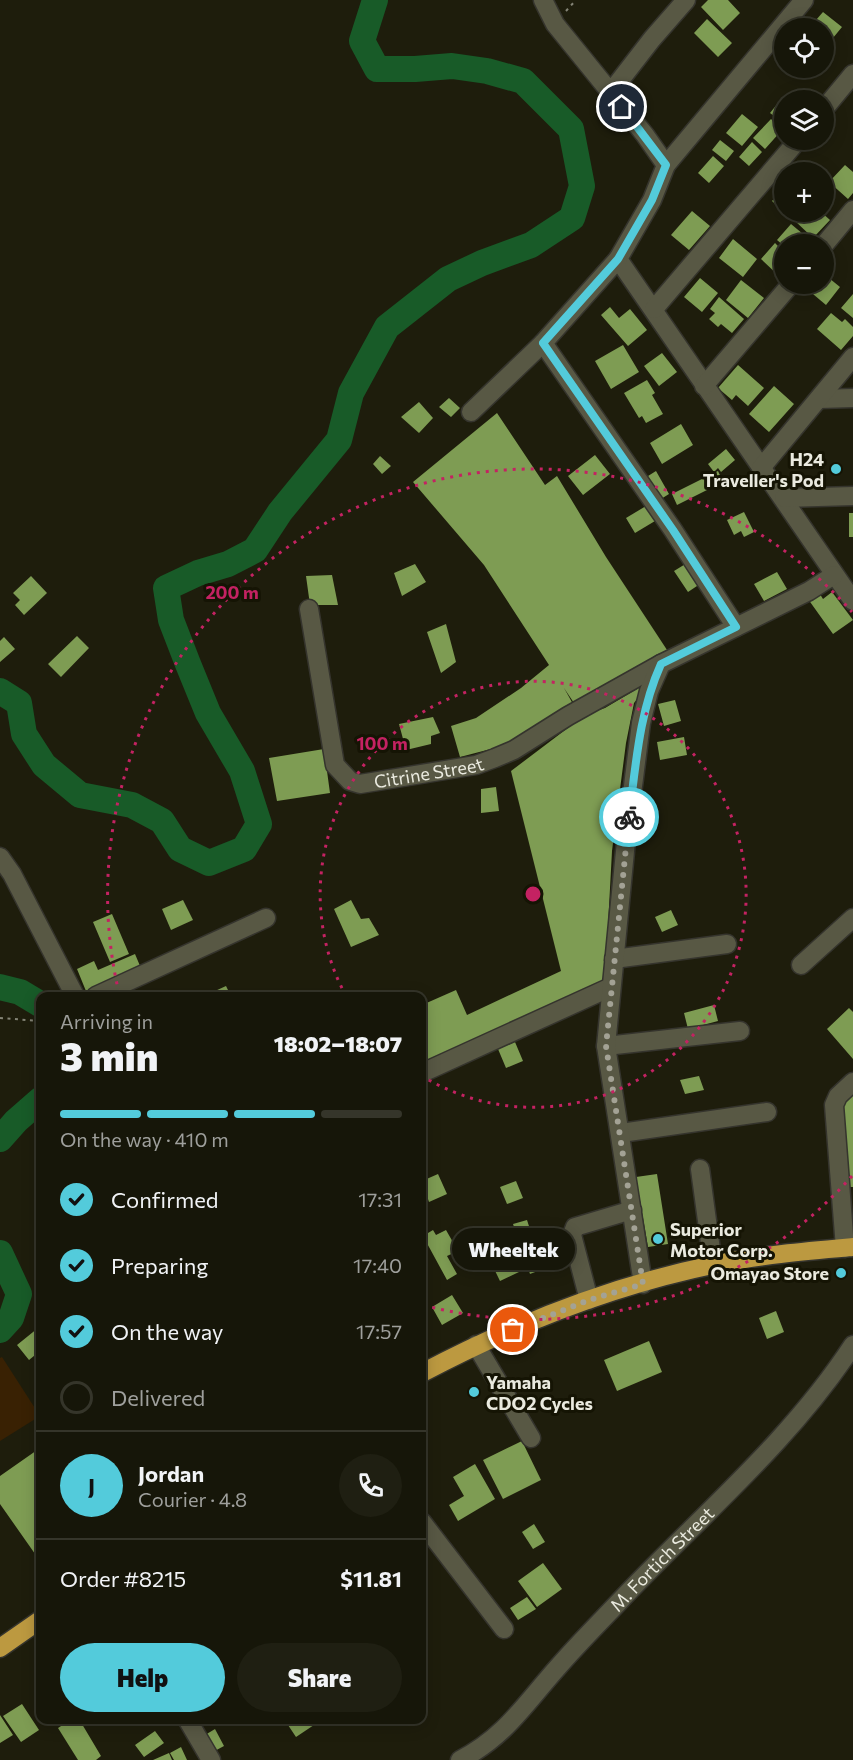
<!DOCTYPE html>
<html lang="en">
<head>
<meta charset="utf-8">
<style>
	:root { --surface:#161609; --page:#1f1f12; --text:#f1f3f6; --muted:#9e9f9c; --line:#35352a; --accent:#53cbdb }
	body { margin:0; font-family:Commissioner,sans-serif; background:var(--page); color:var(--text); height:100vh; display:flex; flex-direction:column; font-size:22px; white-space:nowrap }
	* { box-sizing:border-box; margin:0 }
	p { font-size:20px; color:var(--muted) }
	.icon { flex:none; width:33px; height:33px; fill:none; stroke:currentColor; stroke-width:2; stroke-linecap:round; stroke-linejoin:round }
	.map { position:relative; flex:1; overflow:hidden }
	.details { position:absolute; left:36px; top:992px; width:390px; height:732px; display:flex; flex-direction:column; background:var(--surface); border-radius:12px; box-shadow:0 3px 15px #0003,0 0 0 2px var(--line) }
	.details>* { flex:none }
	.buttons { position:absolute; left:774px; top:18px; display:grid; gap:12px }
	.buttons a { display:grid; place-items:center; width:60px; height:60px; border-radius:50%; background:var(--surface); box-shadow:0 3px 15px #0003,0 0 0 2px var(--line); font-size:30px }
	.pin { position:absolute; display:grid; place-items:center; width:51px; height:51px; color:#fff; margin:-26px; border:3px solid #fff; border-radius:50%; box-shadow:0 2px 6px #0007 }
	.courier { position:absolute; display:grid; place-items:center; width:60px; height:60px; margin:-30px; border:4px solid #53cbdb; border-radius:50%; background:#fff; color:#222; box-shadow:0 2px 8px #0007 }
	.bubble { position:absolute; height:42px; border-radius:21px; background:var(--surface); box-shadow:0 3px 15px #0003,0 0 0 2px var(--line); font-size:20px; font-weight:800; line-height:42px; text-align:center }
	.summary em { font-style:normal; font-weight:800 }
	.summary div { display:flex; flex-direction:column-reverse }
	.summary { display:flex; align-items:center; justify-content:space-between; height:102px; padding:0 24px }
	h1 { font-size:39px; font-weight:800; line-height:45px }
	.bar { display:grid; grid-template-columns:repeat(4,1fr); gap:9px 6px; align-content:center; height:72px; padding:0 24px }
	.bar i { height:8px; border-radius:4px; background:var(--line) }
	.bar .active { background:var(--accent) }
	.bar p { grid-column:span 4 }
	.line { display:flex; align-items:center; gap:15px; padding:0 24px; border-top:2px solid var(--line) }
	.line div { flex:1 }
	.round { display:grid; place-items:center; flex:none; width:63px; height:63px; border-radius:32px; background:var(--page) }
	ol { padding:0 24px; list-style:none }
	li { display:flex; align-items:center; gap:18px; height:66px }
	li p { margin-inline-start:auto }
	li .icon { padding:6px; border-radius:50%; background:var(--accent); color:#111; stroke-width:4 }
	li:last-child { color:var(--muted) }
	li i { width:33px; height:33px; border:3px solid var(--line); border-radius:50% }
	.action { display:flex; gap:12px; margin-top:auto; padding:12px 24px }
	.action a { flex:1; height:69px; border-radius:36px; background:var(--accent); color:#111; font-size:24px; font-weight:800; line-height:69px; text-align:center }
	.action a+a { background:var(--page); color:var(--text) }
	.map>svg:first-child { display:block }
	.green { fill:#392103 }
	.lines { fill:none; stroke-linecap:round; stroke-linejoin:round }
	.river { stroke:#185b28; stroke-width:26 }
	.building { fill:#7e9c53 }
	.minor-casing { stroke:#35342d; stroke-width:21 }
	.highway-casing { stroke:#35342d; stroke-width:21 }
	.path { stroke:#848476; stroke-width:2; stroke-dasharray:3 4.5; stroke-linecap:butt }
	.minor { stroke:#585844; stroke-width:18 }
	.highway { stroke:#bc9940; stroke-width:18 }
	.done { stroke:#a3a295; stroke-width:6; stroke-dasharray:0 10.8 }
	.route { stroke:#53cbdb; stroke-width:8 }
	.ring { fill:none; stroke:#c42262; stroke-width:3; stroke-dasharray:3 6 }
	.poi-dot { fill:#53cbdb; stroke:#151404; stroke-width:2 }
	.labels { text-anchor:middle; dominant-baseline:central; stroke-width:6; stroke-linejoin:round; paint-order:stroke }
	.poi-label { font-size:18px; font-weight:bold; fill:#eaeadf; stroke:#151404; text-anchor:end }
	.street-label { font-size:18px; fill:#eaeadf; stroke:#151404 }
	.centre { fill:#c42262; stroke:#151404; stroke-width:3 }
	.ring-label { font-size:18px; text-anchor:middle; font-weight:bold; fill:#c42262; stroke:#151404; stroke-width:6; stroke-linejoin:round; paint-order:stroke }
</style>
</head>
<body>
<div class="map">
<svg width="853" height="1760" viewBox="0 0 853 1760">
	<rect width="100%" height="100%" fill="#1e1d0c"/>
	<!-- green -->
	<path class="green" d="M2,1357L40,1416L0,1441V1358Z"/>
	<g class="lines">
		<!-- river -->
		<path class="river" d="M0,691L19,703L24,734L44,765L80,795L132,805L162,821L180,849L209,863L244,849L259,824L242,771L208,713L188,664L171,620L166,588L198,573L228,564L255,550L280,512L339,440L351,393L387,327L448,279L482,263L531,245L572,218L582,186L571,129L523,81L487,71L452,66L415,69H377L362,41L375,0
			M0,987L20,992L40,1004
			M0,1139L16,1121L40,1100
			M0,1253L19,1294L11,1318L0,1330"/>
	</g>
	<!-- building -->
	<path class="building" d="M708,0H728L740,13L723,30L701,7Z
		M823,12L842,27L828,44L824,41V28H809Z
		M707,19L732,43L718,57L694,33Z
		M782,98L784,100V121L779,117L778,119L770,113Z
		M742,114L758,127L742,146L726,133Z
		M771,119L782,130L765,149L753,138Z
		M720,140L734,151L726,161L712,150Z
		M752,142L762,152L749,166L739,157Z
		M713,156L724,166L709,183L698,173Z
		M803,164L814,172H796Z
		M845,165L853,172V193L848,199L829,182Z
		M784,188V212H797L790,218L772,201Z
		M692,211L710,226L689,250L671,235Z
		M803,212H821L830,220L813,238L794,220Z
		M791,224L809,239L805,244L784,246L777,240Z
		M733,239L757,259L743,277L719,258Z
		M775,243L784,252V271L780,277L761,259Z
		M824,274L840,287L826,305L807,289L811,284H824Z
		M700,278L718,293L702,312L684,297Z
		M741,280L764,298L748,318L726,300Z
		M853,294V318L841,308Z
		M719,297L744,319L732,333L721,324L718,327L709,319L715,313L710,309Z
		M610,307L619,318L630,309L647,330L628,346L601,315Z
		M831,313L842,322L845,319L853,327V336L841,350L817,329Z
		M623,345L639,372L611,389L595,361Z
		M662,353L677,372L659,386L644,366Z
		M738,365L764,388L748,406L736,395L732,400L718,388Z
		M647,380L655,393L652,395L663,414L646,423L642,416L639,418L624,393Z
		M774,386L794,404L769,432L749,414Z
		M449,398L460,408L451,417L439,407Z
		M419,402L433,418L419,433L401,417Z
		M497,413L545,485L557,476L606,557L669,653L574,703L564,688L573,704L514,743L460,757L451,726L476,718L521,688L549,665L484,565L413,482Z
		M681,424L693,445L662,464L650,443Z
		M726,449L735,460L721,472L718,468L714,472L708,464Z
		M595,455L610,474L583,495L568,476Z
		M380,456L391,466L382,474L373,464Z
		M656,471L669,494L661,499L648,476Z
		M718,471L723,482L677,505L672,494Z
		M646,506L655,521L635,533L626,518Z
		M744,512L754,532L744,537L741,531L734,535L727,520Z
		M849,513H853V537H849Z
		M687,563L700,584L688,592L674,571Z
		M415,564L426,582L402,596L394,573Z
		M777,572L787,589L764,601L754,584Z
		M332,575L338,605H310L306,576Z
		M31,576L47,593L24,615L15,605L20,600L13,593Z
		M818,591L823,599L832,592L853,620L833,634L808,599Z
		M446,624L456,662L441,673L427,632Z
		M77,636L89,648L61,677L48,664Z
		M4,637L15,649L0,662V641Z
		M652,680L634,703L626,743L612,851L605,981L422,1067V1005L456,990L467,1015L561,971L511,771L585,715L605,708Z
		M675,700L681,721L664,726L658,704Z
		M433,717L440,733L431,736V744L406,750L399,724Z
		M684,737L687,755L660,760L657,742Z
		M324,749L330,793L277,801L269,758Z
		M496,787L499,811L481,813V789Z
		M183,900L193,920L171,930L162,909Z
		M351,900L361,919L369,918L379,935L351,947L334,909Z
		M671,910L678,925L662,932L655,917Z
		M112,914L129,954L110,962L93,922Z
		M135,954L143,973L88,996L77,969L94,961L98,970Z
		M226,986L231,996H204Z
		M714,1005L718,1021L688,1029L684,1013Z
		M849,1008L853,1012V1059L827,1029Z
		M515,1042L523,1061L506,1068L498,1049Z
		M699,1076L704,1090L685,1094L680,1080Z
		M853,1090V1187H848L838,1105Z
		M438,1174L447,1194L429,1202L422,1181Z
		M657,1174L668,1244L648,1247L636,1177Z
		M516,1181L523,1198L507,1204L500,1187Z
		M527,1220L543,1269L530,1274L513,1224Z
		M433,1230L436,1235L446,1230L458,1251L447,1256L457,1274L447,1280L423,1236Z
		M499,1231L519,1272L500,1281L480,1240Z
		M452,1295L463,1313L442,1325L432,1307Z
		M776,1311L784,1332L767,1339L759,1318Z
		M38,1328L40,1332V1351L29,1360L17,1345Z
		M649,1341L662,1372L617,1391L604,1360Z
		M522,1441L541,1480L503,1499L483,1460Z
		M40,1448V1561L0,1504V1476Z
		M475,1464L495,1499L458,1521L449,1505L464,1496L453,1477Z
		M534,1524L545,1542L533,1549L522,1532Z
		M543,1563L562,1589L537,1607L518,1581Z
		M527,1597L536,1609L518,1620L510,1608Z
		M22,1704L39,1730L21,1742L3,1716Z
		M0,1715L13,1735L0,1743Z
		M72,1719H79L101,1756L96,1760H78L58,1728Z
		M284,1719H323L296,1737Z
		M215,1729L224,1746L209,1754L200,1738Z
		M155,1731L164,1743L144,1757L135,1745Z
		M181,1747L187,1760H174L170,1753Z
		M169,1753L172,1760H153Z"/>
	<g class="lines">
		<!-- minor casing -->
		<g class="minor-casing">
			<g id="minor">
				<path d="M543,0L555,24L645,135L666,165L652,200L618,259L853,601"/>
				<path d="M611,92L652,39L686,0"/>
				<path d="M824,109L853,74"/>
				<path d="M666,165L804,0"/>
				<path d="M824,245L853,210"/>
				<path d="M618,259L543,343L673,530L736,627"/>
				<path d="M654,309L798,140"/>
				<path d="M704,386L791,284"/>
				<path d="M819,399L853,398"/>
				<path d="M471,412L543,343"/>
				<path d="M761,468L853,357"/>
				<path d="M784,498L853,496"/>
				<path id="s1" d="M309,609L335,765L350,781L360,784L476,765L495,758L514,750L568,716L661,664"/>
				<path d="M0,857L12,874L75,996"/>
				<path d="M614,959L727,944"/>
				<path d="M801,965L853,918"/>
				<path d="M96,996L266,918"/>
				<path d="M606,1046L740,1031"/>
				<path d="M422,1073L611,987"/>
				<path d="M621,1133L767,1112"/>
				<path d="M700,1169L713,1265"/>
				<path d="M845,1248L834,1105L838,1096L853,1082"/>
				<path d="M643,1284L606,1046L626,841L641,723L649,691L661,664L809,591L834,575"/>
				<path d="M589,1300L572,1235L575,1227L632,1210"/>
				<path d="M476,1345L531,1438"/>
				<path d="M422,1522L504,1629"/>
				<path d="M187,1719L211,1760"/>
				<path id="s2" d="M460,1760C505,1737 525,1704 558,1667C577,1645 597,1625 617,1604C697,1519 789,1443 853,1345"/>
			</g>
		</g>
		<!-- highway casing -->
		<g class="highway-casing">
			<path id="highway" d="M422,1373C513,1325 614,1285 717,1264C761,1255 808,1251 853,1247
				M0,1648L40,1620"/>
		</g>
		<!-- path -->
		<path class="path" d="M566,11L576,0
			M0,1018L40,1021"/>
		<!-- minor -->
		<use href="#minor" class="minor"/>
		<!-- highway -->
		<use href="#highway" class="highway"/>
	</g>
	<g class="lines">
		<!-- done -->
		<path class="done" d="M513,1330L589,1300L643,1284L606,1046L629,817"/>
		<!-- route -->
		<path class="route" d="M622,107L666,165L652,200L618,259L543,343L673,530L736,627L661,664C639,713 636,764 629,817"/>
	</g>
	<!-- distance rings -->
	<g class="ring">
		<path d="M346 996A213 213 0 1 1 422 1076"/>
		<path d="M852 1176A426 426 0 0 1 423 1305M119 993A426 426 0 0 1 852 612"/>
	</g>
	<!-- markers -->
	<g class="poi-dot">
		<circle cx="836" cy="469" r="6"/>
		<circle cx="658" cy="1239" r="6"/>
		<circle cx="841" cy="1273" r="6"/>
		<circle cx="474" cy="1392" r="6"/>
	</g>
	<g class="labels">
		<!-- poi labels -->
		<g class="poi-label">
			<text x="824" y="459">H24<tspan x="824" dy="21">Traveller's Pod</tspan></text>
			<text x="670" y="1229" text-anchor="start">Superior<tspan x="670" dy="21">Motor Corp.</tspan></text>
			<text x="829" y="1273">Omayao Store</text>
			<text x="486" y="1382" text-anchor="start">Yamaha<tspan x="486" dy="21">CDO2 Cycles</tspan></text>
		</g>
		<!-- street labels -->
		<g class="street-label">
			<text stroke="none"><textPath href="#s1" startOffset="260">Citrine Street</textPath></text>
			<text stroke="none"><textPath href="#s2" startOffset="286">M. Fortich Street</textPath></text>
		</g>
	</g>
	<circle cx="533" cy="894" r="9" class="centre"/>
	<g class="ring-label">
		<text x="232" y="599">200 m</text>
		<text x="382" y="750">100 m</text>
	</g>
</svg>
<div class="buttons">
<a><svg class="icon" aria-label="locate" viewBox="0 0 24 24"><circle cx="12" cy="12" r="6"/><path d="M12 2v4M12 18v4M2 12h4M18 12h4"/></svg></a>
<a><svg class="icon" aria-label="layers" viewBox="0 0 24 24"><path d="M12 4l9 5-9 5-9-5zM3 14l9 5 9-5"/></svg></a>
<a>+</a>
<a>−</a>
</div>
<div class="pin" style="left:513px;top:1330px;background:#ea580c"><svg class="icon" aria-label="bag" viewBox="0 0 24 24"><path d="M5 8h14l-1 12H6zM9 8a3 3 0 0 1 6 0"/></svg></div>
<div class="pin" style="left:622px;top:107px;background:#1f2937"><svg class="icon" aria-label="home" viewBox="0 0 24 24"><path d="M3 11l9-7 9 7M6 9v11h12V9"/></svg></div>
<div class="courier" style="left:629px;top:817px"><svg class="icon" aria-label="bike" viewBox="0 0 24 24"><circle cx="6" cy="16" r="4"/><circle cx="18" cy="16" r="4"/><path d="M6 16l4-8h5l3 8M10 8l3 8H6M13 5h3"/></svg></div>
<div class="bubble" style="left:452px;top:1228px;width:123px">Wheeltek</div>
<section class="details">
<div class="summary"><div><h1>3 min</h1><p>Arriving in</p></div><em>18:02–18:07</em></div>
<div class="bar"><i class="active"></i><i class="active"></i><i class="active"></i><i></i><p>On the way · 410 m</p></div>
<ol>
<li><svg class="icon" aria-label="check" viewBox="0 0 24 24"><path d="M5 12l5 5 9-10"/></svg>Confirmed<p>17:31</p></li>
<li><svg class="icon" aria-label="check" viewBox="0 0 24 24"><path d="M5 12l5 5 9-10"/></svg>Preparing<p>17:40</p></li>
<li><svg class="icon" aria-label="check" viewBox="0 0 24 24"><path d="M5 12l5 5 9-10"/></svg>On the way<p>17:57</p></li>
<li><i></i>Delivered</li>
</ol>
<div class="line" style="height:108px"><b class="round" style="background:var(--accent);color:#111">J</b><div><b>Jordan</b><p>Courier · 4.8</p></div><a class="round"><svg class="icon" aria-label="phone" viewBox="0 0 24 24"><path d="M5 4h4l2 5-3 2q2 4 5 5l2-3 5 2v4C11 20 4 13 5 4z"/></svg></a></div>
<div class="line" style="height:78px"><div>Order #8215</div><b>$11.81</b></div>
<div class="action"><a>Help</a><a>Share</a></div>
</section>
</div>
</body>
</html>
